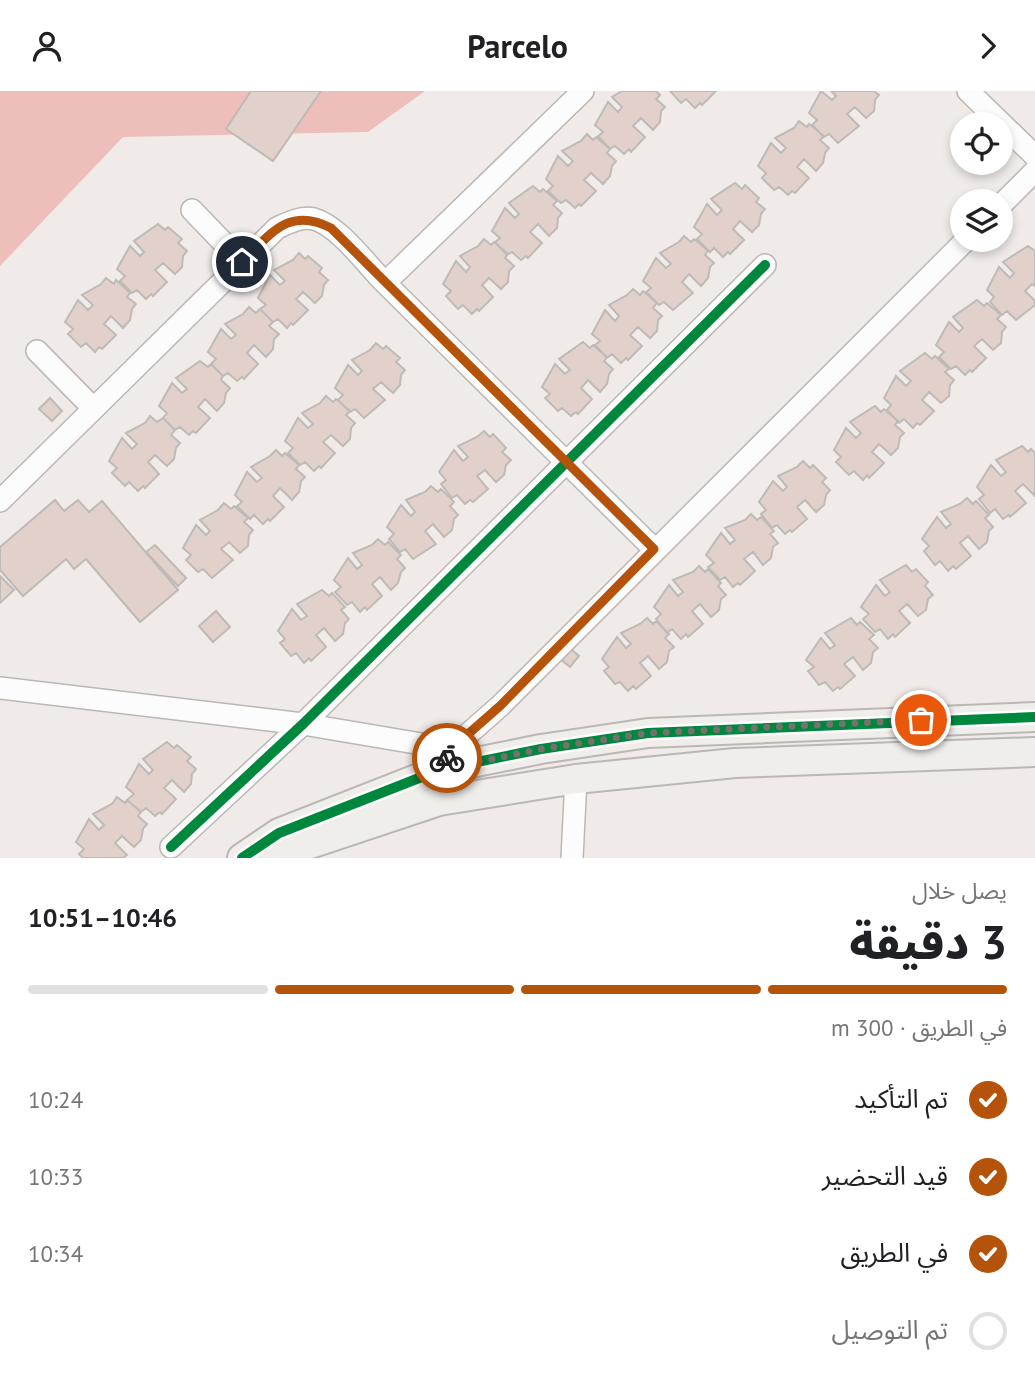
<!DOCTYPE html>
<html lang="ar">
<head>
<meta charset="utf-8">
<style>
	:root { --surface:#fff; --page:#f2f2f2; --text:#202124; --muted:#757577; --line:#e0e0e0; --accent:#b45309 }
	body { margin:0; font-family:"PT Sans","Noto Sans Arabic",sans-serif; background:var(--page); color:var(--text); direction:rtl; height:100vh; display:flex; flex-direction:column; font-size:26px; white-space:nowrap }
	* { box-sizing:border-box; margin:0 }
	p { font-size:23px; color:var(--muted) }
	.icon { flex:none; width:38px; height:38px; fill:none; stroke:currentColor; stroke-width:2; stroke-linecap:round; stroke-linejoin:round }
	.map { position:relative; height:767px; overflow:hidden; direction:ltr }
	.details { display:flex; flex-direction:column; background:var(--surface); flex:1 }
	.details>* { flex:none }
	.controls { position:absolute; left:950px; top:21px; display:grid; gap:14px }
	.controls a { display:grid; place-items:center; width:63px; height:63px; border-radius:50%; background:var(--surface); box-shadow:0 4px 10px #0003; font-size:35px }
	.pin { position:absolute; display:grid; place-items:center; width:60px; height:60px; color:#fff; margin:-30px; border:4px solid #fff; border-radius:50%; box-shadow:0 2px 7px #0007 }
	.courier { position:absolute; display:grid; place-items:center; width:70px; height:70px; margin:-35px; border:5px solid #b45309; border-radius:50%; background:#fff; color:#222; box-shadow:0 2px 9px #0007 }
	.head em { font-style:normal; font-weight:800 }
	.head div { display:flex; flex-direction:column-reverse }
	.head { display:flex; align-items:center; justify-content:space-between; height:119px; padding:0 28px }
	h1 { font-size:46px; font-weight:800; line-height:52px }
	.bar { display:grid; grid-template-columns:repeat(4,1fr); gap:10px 7px; align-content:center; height:84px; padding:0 28px }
	.bar i { height:9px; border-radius:5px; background:var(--line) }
	.bar .active { background:var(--accent) }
	.bar p { grid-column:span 4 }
	ol { padding:0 28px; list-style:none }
	li { display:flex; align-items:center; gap:21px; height:77px }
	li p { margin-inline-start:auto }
	li .icon { padding:7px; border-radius:50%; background:var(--accent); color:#fff; stroke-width:4 }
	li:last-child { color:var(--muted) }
	li i { width:38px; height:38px; border:4px solid var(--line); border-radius:50% }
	header { display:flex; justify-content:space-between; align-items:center; height:91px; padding:0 28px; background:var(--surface); font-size:32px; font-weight:800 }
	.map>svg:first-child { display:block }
	.forest { fill:#eebeba }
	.building { fill:#e2d1ca; stroke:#bebab8; stroke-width:2 }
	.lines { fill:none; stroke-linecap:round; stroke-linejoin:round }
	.street-casing { stroke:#bbb7b4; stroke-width:24 }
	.secondary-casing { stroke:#bbb7b4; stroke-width:32 }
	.street { stroke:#fdfcfc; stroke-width:21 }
	.secondary { stroke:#f0eeeb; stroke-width:28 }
	.cycleway-casing { stroke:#fff; stroke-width:15 }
	.cycleway { stroke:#00873e; stroke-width:10 }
	.done { stroke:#74716e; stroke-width:7; stroke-dasharray:0 12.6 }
	.route { stroke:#b45309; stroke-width:9 }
</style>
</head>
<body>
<header><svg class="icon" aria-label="forward" viewBox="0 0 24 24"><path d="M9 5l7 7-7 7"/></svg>Parcelo<svg class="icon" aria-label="person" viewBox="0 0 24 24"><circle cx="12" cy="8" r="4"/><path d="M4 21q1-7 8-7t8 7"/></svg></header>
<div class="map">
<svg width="1035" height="767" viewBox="0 0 1035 767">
	<rect width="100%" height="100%" fill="#f0ebe8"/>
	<!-- forest -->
	<path class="forest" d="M0,0H425L368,41L123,46L0,175Z"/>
	<!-- building -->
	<path class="building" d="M251,0H321L273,70L226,38Z
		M622,0H656L660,4L656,8L665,16L661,20L660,31L653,39L641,27L633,35L645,46L631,61L629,58L624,63L615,55L610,58L598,45L603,41L595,34L608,11L618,21L622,16L612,6Z
		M670,0H716L702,14L700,12L695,17L686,8L681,12Z
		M821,0L832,9L836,5L831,0H874L879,4L875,9L874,20L866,27L855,16L847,23L859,35L838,52L829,43L824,46L812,34L817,29L809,22Z
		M799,30L807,36L809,33L824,45L820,49L829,57L825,62L823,72L816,80L804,68L797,76L809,87L795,102L792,100L788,104L779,96L774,99L762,87L766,82L758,75L771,52L781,62L786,57L775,47L794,37Z
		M587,43L593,49L596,46L610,58L607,62L616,70L612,75L610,85L603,93L591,82L584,89L596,100L581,115L579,113L575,117L566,109L561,112L548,100L553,95L546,88L558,65L568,75L573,70L562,60L581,50Z
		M735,92L742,98L745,94L759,107L756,111L765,118L761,123L759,134L752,141L740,130L733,138L744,149L730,163L728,161L723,166L714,157L710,161L697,148L702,143L694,136L707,113L717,124L722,119L711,108Z
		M533,95L540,101L543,98L557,110L553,114L562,122L558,127L557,137L549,145L538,133L530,141L542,152L528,167L526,165L521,169L512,161L507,164L495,151L500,147L492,140L505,117L515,127L519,123L509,112Z
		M158,133L165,139L168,136L182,148L178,152L187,160L183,165L182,176L175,183L163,172L155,179L167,191L153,205L151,203L146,208L137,199L132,202L120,190L125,185L117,178L130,155L140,165L144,161L134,150Z
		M684,145L691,151L694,148L708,160L705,164L714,172L710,176L708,187L701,195L689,183L682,191L693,202L673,219L664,211L659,214L646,201L651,197L643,190L656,167L666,177L671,173L660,162L679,151Z
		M484,148L491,154L494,151L508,163L505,167L514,175L509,180L508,191L501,198L489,187L482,194L493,206L479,220L477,218L472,223L463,214L458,218L446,205L451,200L443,193L456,170L466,181L470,176L460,165L478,155Z
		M1028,155L1035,160V195L1032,193L1025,200L1035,210V214L1016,229L1007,220L1002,224L990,211L994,206L987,199L999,176L1010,187L1014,182L1003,171Z
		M299,162L305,168L308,165L322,177L319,181L328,189L324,194L322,205L315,212L303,201L296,208L308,219L293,234L291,232L287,237L278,228L273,231L260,218L266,214L258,207L270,184L280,194L285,190L274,179L293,169Z
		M106,187L114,193L116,189L130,202L127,206L136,213L132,218L130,229L123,237L111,225L104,233L116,244L102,258L99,256L95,261L86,252L81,256L68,243L73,238L65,231L78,209L88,219L93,214L82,204L101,193Z
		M633,198L640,204L643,200L657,212L653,217L662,225L658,229L657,240L650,247L638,236L630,244L642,255L628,269L626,267L621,272L612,263L607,267L595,254L600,250L592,243L605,219L615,230L619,225L609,214L627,204Z
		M977,209L984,215L987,212L1001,224L997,228L1006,236L1002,241L1001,252L993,259L982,248L974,255L986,267L972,281L970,279L965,284L956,275L951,278L939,266L944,261L936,254L949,231L959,241L963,237L953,226Z
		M249,216L256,222L260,218L273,231L269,235L279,243L274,248L273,258L266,266L254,254L247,262L258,273L244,288L242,286L237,290L228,282L223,285L211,273L216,268L208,261L221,238L231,248L236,244L225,233L243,223Z
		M583,251L590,257L593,254L607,266L604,270L613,278L609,283L607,293L600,301L588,289L581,297L592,308L578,323L576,321L571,325L562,317L558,320L545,307L550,303L542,296L555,273L565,283L570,279L559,268Z
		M376,252L383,258L386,255L400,267L396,271L405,279L401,284L400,294L393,302L381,291L373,298L385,309L364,327L355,318L350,321L338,309L343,304L335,297L348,274L358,284L362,280L352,269L370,259Z
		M925,262L932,268L935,265L949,278L945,281L954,289L950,294L949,305L941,312L929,301L922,309L934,320L920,334L917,332L913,337L904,328L899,332L887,319L891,314L884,307L896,285L906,295L911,290L900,280Z
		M200,270L208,276L211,273L223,285L221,289L230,297L226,302L224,312L217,320L205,308L198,316L210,327L196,342L193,340L189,344L180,336L175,339L163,327L167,322L159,315L172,292L182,302L187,298L176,287Z
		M326,305L333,311L336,308L350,320L346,324L355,332L351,337L350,348L343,355L331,344L323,351L335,362L321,377L319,375L314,380L305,371L300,374L288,362L293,357L285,350L298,327L308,337L313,333L302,322L320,312Z
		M50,307L62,320L52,330L39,318Z
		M875,315L881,321L884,318L898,330L895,334L904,342L900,346L898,357L891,364L879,353L872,361L884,372L869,387L867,384L863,389L854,380L849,384L836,371L841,366L834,359L846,337L856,347L861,342L850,331Z
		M150,325L157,331L163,327L175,339L171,344L180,352L176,357L174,368L167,375L155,364L148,371L159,383L145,397L143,395L138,400L129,391L125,395L112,382L117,377L109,370L122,347L132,358L137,353L126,342L145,332Z
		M484,340L490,346L493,343L506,357L502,361L511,369L506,374L504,384L496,391L485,379L477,385L488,398L473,411L470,409L465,413L457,404L452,407L441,393L446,389L439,381L454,359L463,370L468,366L458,355L477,346Z
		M1022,355L1028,361L1031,358L1035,362V405L1023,393L1015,400L1026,412L1010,426L1009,424L1003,428L995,418L990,422L979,408L984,404L977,396L991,374L1001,385L1006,381L996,369Z
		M276,359L282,365L285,362L299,374L296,378L305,386L301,390L299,401L292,409L280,397L273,405L284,416L270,430L268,428L263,433L254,424L250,428L237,415L242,411L235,404L247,381L257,391L262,387L251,376L270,365Z
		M803,370L810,377L813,374L826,387L822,391L830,399L826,404L824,414L816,421L805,409L797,416L807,428L792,441L790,439L785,443L777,434L772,437L761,423L766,419L759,411L773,390L783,400L787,396L778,385L797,376Z
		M431,395L438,401L441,398L454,411L450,415L458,424L454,428L452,439L444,446L433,433L425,440L436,453L413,468L405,458L400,461L389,448L394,443L387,436L401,414L411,425L415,421L406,409L425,401Z
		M967,407L973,413L976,410L989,424L985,427L993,436L989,440L987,451L979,458L968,445L960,452L971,465L956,478L953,475L948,480L940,470L935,474L924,460L929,455L922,448L937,426L946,437L951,433L941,421L960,413Z
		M55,409L64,420L78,409L89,421L102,410L178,499L140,531L86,468L74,478L66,468L23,505L0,479V456Z
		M224,412L231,418L234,415L248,427L244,431L253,439L249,444L248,455L240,462L229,451L221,458L233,469L212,487L203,478L198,481L186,469L191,464L183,457L196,434L206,444L210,440L200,429L218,419Z
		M751,423L757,429L761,426L774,440L770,443L778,452L773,456L771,467L763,474L753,461L744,468L755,480L740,494L738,492L733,496L725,486L720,489L708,476L714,472L706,464L721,442L730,453L735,449L725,437L745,429Z
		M378,448L385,454L388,451L401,464L397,468L405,477L401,481L398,492L391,499L380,486L372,493L382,505L367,519L365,516L360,521L352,511L347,514L335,501L341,496L334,489L348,467L357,478L362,474L353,462L372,454Z
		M155,454L186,487L178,495L146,461Z
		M906,474L912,481L916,478L928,491L925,495L933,504L928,508L926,519L918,525L907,513L899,520L910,532L895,546L893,543L888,548L880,538L875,541L863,528L869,523L861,516L876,494L885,505L890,501L880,489Z
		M699,475L705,481L708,478L721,492L718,495L726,504L721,508L719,519L711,526L700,513L692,520L703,533L688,546L686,543L681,548L672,538L667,542L656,528L661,523L654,516L669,494L678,505L683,501L673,489L693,481Z
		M0,485L14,499L0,512Z
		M322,499L329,505L332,502L345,516L341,519L349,528L345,532L343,543L335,550L324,537L316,544L326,556L311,570L309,567L304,572L296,562L291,565L280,552L285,548L278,540L292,518L301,529L307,525L297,513Z
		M216,520L230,536L213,551L199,535Z
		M647,527L653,533L656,530L669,543L665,547L674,556L669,560L667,571L659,578L648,565L640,572L651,585L636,598L633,595L628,600L620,591L615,593L604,580L609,576L602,568L617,546L626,557L631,553L621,542L640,533Z
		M851,527L857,534L860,531L874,544L869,548L878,557L873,561L871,572L863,579L853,566L844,573L855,585L840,598L838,596L833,600L825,591L819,594L808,580L814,576L806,569L821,547L830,558L835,554L825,542Z
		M567,555L579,565L570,576L558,566Z
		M167,651L174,657L177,654L191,666L187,670L196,678L192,683L191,693L184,701L172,689L164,697L176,708L162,723L160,721L155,725L146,717L141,721L127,709L134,703L126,696L139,673L149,683L153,679L143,668Z
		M117,706L125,712L127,709L141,721L138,725L147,733L143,738L141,749L134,756L122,745L115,752L127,764L123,767H83L79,763L84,758L76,751L89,728L99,739L104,734L93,723L112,713Z"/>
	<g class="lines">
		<!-- street casing -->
		<g class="street-casing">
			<path id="street" d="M583,0L385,192L654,458
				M968,0L1035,65
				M1001,114L1035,80
				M192,119L242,171
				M37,260L92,316
				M0,410L277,137C288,132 301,125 314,128C339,135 367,174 385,192
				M0,597L303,633L451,658
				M439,710L442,678L451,658L500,615L966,149
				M171,756L303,633L765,174
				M572,767L576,688"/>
		</g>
		<!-- secondary casing -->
		<g class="secondary-casing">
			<path id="secondary" d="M242,767L279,742L442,678L541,658L648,642L1035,626
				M277,767L286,761L439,710L576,688L735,672L1035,661"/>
		</g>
		<!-- street -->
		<use href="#street" class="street"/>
		<!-- secondary -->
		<use href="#secondary" class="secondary"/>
		<!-- cycleway casing -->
		<g class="cycleway-casing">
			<path id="cycleway" d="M171,756L303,633L765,174
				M242,767L279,742L442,678L541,658L648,642L1035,626"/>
		</g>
		<!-- cycleway -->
		<use href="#cycleway" class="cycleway"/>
	</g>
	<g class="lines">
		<!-- done -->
		<path class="done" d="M447,667L442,678L541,658L648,642L921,629"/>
		<!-- route -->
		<path class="route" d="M242,171C271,143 288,115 331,137L654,458L500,615L451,658L447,667"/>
	</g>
</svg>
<div class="controls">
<a><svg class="icon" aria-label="locate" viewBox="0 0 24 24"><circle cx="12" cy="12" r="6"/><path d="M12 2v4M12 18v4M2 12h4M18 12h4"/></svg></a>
<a><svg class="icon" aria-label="layers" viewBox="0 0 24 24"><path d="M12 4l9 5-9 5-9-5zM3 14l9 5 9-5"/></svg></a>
</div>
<div class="pin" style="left:921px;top:629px;background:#ea580c"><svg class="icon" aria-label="bag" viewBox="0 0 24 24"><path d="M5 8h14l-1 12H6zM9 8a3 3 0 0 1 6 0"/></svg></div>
<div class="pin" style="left:242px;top:171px;background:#1f2937"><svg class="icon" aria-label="home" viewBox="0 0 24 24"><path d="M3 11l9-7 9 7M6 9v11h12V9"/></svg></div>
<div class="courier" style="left:447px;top:667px"><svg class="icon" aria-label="bike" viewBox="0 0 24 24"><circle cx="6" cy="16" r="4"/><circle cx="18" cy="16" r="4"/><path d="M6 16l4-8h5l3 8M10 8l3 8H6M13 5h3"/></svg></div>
</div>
<section class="details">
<div class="head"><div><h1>3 دقيقة</h1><p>يصل خلال</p></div><em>10:46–10:51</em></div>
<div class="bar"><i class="active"></i><i class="active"></i><i class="active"></i><i></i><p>في الطريق · 300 m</p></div>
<ol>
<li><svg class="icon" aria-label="check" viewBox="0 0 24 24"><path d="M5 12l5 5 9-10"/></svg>تم التأكيد<p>10:24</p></li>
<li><svg class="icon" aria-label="check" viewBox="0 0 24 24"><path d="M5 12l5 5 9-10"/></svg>قيد التحضير<p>10:33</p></li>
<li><svg class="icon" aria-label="check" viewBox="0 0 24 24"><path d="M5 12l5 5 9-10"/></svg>في الطريق<p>10:34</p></li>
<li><i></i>تم التوصيل</li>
</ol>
</section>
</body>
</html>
